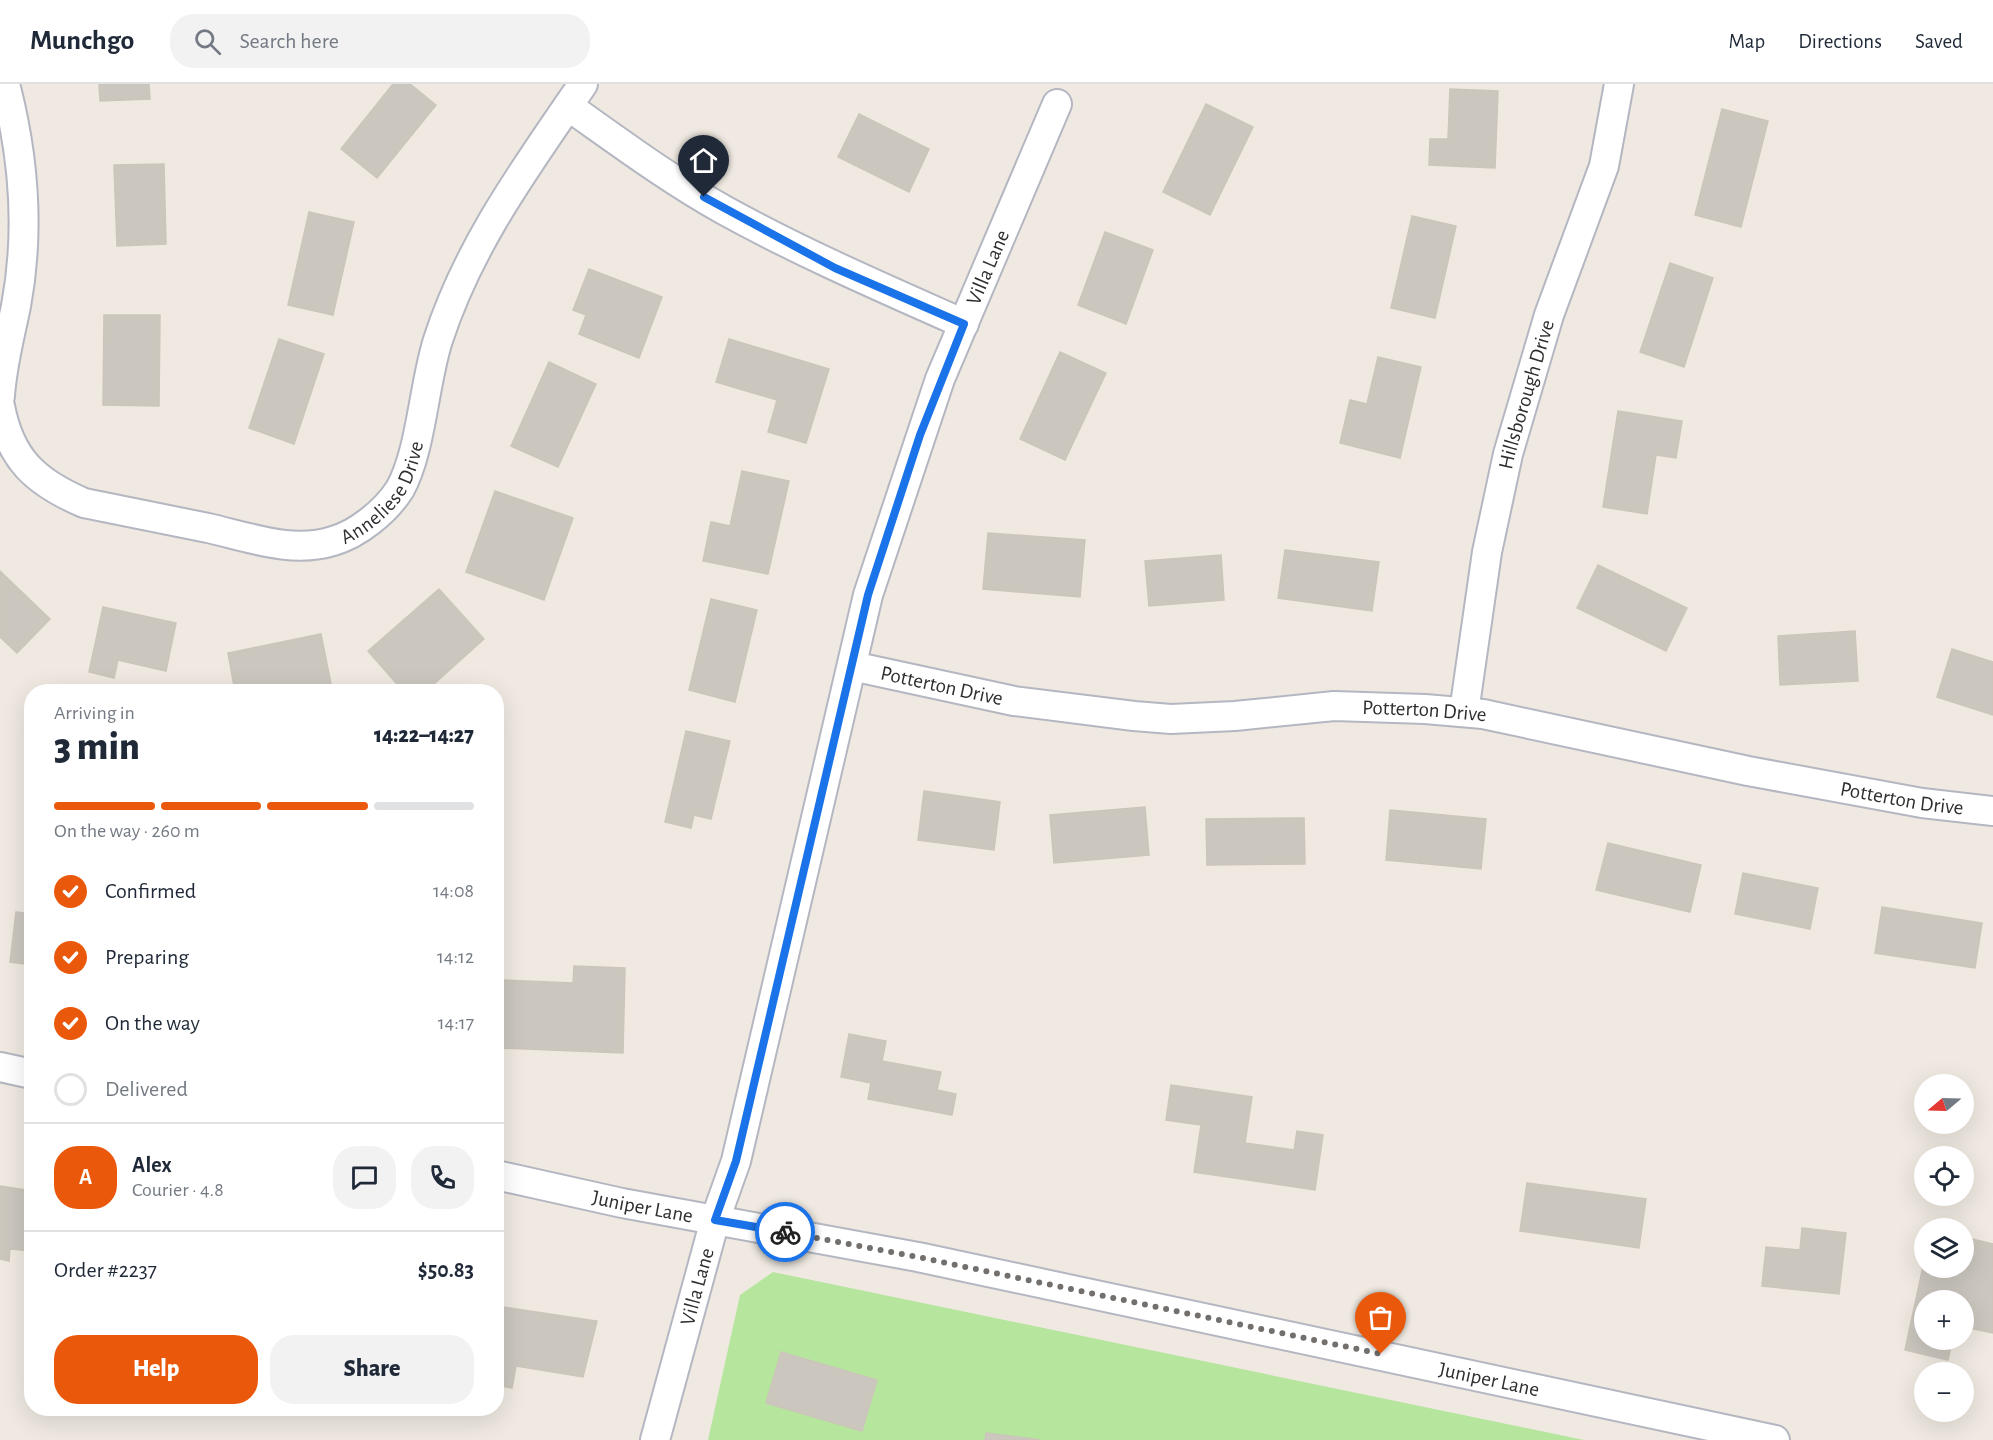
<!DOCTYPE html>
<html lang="en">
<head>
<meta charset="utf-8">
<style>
	:root { --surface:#fff; --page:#f2f2f3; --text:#1f2937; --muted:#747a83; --line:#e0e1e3; --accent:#ea580c }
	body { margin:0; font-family:"Alegreya Sans",sans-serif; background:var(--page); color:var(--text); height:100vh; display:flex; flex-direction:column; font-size:22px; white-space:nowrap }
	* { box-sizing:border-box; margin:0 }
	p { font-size:20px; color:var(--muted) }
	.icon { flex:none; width:33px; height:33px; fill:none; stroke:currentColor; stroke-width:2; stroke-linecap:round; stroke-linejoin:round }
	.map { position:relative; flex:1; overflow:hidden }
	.details { position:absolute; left:24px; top:600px; width:480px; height:732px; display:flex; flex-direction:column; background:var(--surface); border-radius:24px; box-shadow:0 6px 24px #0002 }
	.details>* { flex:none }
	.needle { width:39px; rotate:251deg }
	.controls { position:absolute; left:1914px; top:990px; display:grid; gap:12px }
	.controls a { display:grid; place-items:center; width:60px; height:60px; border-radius:50%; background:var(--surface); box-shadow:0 6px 24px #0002; font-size:30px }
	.pin { position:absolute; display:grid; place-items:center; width:51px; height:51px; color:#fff; margin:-62px -26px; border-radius:50% 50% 50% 0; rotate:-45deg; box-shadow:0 0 6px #0007 }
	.pin .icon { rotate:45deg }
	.courier { position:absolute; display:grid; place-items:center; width:60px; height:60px; margin:-30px; border:4px solid #1a73e8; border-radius:50%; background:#fff; color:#222; box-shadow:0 2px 8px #0007 }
	.headline em { font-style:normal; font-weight:800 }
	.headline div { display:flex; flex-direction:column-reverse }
	.headline { display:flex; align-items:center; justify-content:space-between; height:102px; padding:0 30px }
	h1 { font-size:39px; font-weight:800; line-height:45px }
	.bar { display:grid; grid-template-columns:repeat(4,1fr); gap:9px 6px; align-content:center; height:72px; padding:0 30px }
	.bar i { height:8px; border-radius:4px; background:var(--line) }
	.bar .current { background:var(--accent) }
	.bar p { grid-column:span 4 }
	.line { display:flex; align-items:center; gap:15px; padding:0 30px; border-top:2px solid var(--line) }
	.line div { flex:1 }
	.round { display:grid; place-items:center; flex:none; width:63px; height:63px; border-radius:24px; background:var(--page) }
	ol { padding:0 30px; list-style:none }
	li { display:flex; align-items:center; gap:18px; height:66px }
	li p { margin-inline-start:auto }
	li .icon { padding:6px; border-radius:50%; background:var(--accent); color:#fff; stroke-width:4 }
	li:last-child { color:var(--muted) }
	li i { width:33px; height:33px; border:3px solid var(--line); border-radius:50% }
	.primary-button { display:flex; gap:12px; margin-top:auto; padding:12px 30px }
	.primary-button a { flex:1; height:69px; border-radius:24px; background:var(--accent); color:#fff; font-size:24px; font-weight:800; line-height:69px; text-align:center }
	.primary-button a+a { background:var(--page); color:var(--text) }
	header { display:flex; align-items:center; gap:36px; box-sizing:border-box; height:84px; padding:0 30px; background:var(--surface); border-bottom:2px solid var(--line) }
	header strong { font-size:28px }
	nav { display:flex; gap:33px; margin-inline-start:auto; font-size:21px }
	.search { width:420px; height:54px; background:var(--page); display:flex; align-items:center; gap:15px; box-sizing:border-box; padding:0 21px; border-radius:24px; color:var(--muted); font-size:22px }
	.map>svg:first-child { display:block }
	.green { fill:#b6e59e }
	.building { fill:#cbc7bf; stroke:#cbc5ba; stroke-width:1.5 }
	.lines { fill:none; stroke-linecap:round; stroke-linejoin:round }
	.street-casing { stroke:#b4b7c1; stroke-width:32 }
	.street { stroke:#fff; stroke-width:28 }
	.done { stroke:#726f6d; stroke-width:6; stroke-dasharray:0 10.8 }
	.route { stroke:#1a73e8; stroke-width:8 }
	.labels { text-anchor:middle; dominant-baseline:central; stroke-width:6; stroke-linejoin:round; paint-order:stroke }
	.street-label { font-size:21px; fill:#2e2e2e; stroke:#fff }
</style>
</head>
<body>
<header>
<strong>Munchgo</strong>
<div class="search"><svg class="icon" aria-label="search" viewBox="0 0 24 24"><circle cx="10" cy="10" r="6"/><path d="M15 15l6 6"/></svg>Search here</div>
<nav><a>Map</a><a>Directions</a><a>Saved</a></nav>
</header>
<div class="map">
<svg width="1993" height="1356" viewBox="0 0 1993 1356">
	<rect width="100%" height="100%" fill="#efe9e1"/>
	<!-- green -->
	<path class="green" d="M773,1188L1584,1356H708L740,1211Z"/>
	<!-- building -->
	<path class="building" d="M99,0H149L150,15L100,17Z
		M393,0H410L436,21L377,94L341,65Z
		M1450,5L1498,7L1495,84L1429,81L1430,55H1448Z
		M1206,20L1253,43L1210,131L1163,108Z
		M1722,25L1768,37L1741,143L1695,131Z
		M859,30L929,65L909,108L838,73Z
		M164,80L166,160L117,162L114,81Z
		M309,128L354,138L333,231L288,221Z
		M1412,132L1456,142L1435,234L1391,224Z
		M1105,148L1153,166L1126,240L1078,221Z
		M1670,179L1713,194L1684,283L1640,268Z
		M589,185L662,213L639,274L579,250L586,231L573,226Z
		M104,231H160L159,322L103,321Z
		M279,255L324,270L294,360L249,344Z
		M729,255L829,285L806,359L768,348L777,316L716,298Z
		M1060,268L1106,289L1065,376L1020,355Z
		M1378,273L1421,283L1400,374L1340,359L1350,316L1367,320Z
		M549,278L596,300L558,383L511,362Z
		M1618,327L1682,337L1676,374L1656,371L1647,430L1603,423Z
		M742,387L789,397L768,490L703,477L711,438L730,442Z
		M495,407L573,434L544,516L466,488Z
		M988,449L1085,456L1080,513L983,505Z
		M1285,466L1379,478L1372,527L1278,514Z
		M1221,471L1224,516L1149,522L1145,477Z
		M1598,481L1687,524L1666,567L1577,524Z
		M0,487L50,535L17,569L0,553Z
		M439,505L484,555L425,608H404L368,567Z
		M711,515L757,526L735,618L689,606Z
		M103,523L176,539L166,587L118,576L114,594L89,588Z
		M1855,547L1858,597L1780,601L1778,552Z
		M321,550L331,600L295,608H235L228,569Z
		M1952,565L1993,578V631L1937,613Z
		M686,647L730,657L711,735L694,731L691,744L665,738Z
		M924,707L1000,718L994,766L918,756Z
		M1145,723L1149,771L1054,779L1050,731Z
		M1390,726L1486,735L1481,785L1386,776Z
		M1304,734L1305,780L1207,781L1206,735Z
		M1608,759L1701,781L1690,828L1596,806Z
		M1743,789L1818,804L1810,845L1735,830Z
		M1882,823L1982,839L1975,884L1875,869Z
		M16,828L32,830V881L10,878Z
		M574,882L625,884L623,969L500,964L502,896L573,899Z
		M849,950L886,957L882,977L941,988L937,1006L956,1010L952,1031L868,1015L871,999L841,993Z
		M1171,1001L1252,1013L1245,1059L1294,1066L1297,1047L1323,1051L1315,1106L1194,1088L1201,1041L1166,1036Z
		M1527,1099L1646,1115L1639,1164L1520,1147Z
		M0,1102L32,1107V1167L10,1165L9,1177L0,1175Z
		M1802,1144L1846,1149L1839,1210L1762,1202L1766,1163L1800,1166Z
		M1964,1153L1993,1160V1249L1964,1243V1216H1924V1256H1952L1948,1276L1905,1266L1924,1178V1184H1964Z
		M496,1222L597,1237L583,1293L516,1282L512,1304L496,1301Z
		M781,1268L877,1296L862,1347L766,1319Z
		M986,1349L1041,1356H985Z"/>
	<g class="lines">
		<!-- street casing -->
		<g class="street-casing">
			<g id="street">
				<path d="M568,22C619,58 670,96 724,126C802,169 883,204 964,240"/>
				<path d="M0,312C2,280 10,252 16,222C30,147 24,73 5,0"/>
				<path id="s1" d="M0,322C10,375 35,398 84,419C125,427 167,436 208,444C248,453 293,470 333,457C358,450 386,427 400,405C421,368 424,299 438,256C469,160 527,82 583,0"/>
				<path id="s2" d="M852,582L1014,617L1134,632L1171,635L1235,632L1334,622L1425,625L1483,630L1748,687L1922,719L1993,727"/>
				<path id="s3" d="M1464,628L1487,468L1508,370L1549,231L1604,82L1619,0"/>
				<path d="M0,983L32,990"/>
				<path id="s4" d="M496,1091L622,1119L918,1173L1775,1356"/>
				<path id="s5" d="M655,1356L715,1136L736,1077L868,511L940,295L1057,20"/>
			</g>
		</g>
		<!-- street -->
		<use href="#street" class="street"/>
	</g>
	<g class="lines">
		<!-- done -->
		<path class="done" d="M785,1148L918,1173L1381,1270"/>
		<!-- route -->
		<path class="route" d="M704,113L835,184L964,240L920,351L868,511L736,1077L715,1136L785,1148"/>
	</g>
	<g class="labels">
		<!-- street labels -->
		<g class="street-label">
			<text stroke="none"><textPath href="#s5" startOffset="1221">Villa Lane</textPath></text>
			<text stroke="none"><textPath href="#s3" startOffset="324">Hillsborough Drive</textPath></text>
			<text stroke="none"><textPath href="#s1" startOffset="462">Anneliese Drive</textPath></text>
			<text stroke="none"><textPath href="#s2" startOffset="92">Potterton Drive</textPath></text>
			<text stroke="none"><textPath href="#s2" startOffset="578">Potterton Drive</textPath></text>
			<text stroke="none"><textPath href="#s2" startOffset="1064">Potterton Drive</textPath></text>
			<text stroke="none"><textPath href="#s4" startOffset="150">Juniper Lane</textPath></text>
			<text stroke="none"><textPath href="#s5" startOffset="159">Villa Lane</textPath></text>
			<text stroke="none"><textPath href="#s4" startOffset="1014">Juniper Lane</textPath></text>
		</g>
	</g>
</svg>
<div class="controls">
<a><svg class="needle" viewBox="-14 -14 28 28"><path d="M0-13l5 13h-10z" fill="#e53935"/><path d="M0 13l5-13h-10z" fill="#747a83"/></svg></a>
<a><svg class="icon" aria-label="locate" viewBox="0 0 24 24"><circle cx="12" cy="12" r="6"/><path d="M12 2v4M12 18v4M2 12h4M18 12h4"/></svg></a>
<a><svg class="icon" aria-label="layers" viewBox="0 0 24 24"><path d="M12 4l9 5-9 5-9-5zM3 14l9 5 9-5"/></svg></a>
<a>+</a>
<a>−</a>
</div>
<div class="pin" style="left:1381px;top:1270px;background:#ea580c"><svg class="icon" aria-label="bag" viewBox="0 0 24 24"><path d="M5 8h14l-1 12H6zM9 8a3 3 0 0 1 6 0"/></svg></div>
<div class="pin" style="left:704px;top:113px;background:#1f2937"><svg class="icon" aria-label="home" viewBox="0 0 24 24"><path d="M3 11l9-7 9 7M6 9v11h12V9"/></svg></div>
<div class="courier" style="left:785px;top:1148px"><svg class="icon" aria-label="bike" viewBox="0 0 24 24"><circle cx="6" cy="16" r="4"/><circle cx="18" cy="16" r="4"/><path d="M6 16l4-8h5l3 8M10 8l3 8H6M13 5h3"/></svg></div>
<section class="details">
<div class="headline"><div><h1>3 min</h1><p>Arriving in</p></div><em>14:22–14:27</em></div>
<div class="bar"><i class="current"></i><i class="current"></i><i class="current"></i><i></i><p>On the way · 260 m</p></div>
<ol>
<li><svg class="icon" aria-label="check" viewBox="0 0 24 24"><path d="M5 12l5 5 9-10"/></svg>Confirmed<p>14:08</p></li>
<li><svg class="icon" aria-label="check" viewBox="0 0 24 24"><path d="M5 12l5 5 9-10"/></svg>Preparing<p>14:12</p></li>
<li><svg class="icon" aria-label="check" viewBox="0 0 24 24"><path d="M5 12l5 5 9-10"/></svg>On the way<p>14:17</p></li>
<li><i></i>Delivered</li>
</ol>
<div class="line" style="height:108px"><b class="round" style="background:var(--accent);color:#fff">A</b><div><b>Alex</b><p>Courier · 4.8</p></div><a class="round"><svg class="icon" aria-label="chat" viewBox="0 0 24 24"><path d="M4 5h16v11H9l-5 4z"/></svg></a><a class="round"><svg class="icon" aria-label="phone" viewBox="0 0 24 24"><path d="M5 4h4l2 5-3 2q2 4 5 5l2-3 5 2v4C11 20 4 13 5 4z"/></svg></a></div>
<div class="line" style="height:78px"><div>Order #2237</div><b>$50.83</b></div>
<div class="primary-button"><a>Help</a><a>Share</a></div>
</section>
</div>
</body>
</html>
